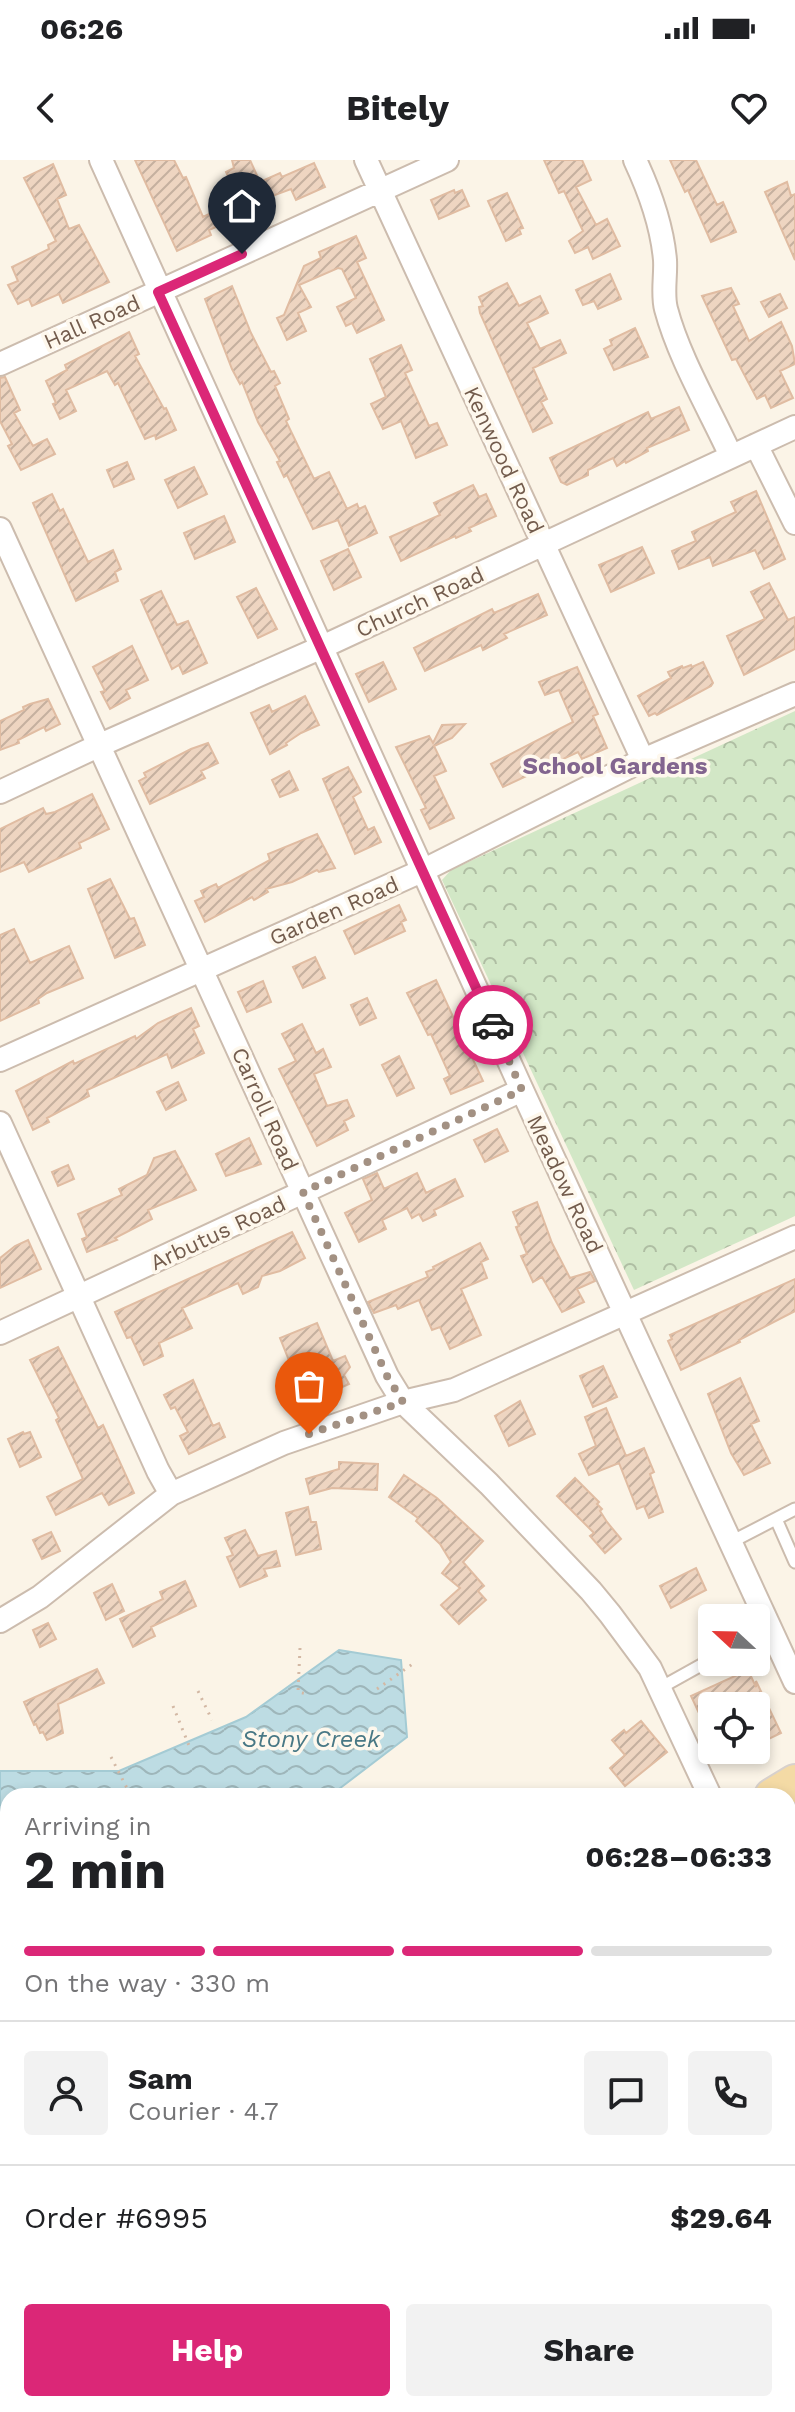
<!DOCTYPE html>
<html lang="en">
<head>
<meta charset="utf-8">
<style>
	:root { --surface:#fff; --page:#f2f2f2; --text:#202124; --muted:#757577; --line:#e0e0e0; --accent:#db2777 }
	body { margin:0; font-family:"Work Sans",sans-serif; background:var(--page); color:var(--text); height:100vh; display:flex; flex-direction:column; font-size:30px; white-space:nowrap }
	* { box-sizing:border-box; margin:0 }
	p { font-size:26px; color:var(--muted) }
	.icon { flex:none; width:44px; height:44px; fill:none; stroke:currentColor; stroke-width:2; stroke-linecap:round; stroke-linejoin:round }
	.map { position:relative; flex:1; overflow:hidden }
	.panel { position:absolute; left:0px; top:1628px; width:796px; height:624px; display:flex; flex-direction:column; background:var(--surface); border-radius:24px 24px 0 0; box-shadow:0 4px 12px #0003 }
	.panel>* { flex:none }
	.needle { width:52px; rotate:292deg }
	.controls { position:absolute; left:698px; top:1444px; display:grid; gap:16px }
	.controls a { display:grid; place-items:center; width:72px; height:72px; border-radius:8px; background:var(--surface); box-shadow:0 4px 12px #0003; font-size:40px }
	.pin { position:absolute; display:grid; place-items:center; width:68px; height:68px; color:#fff; margin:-82px -34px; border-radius:50% 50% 50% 0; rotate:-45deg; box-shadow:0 0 8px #0007 }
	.pin .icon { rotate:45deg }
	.courier { position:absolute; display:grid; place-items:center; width:80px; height:80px; margin:-40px; border:6px solid #db2777; border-radius:50%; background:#fff; color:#222; box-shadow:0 2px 10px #0007 }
	.headline em { font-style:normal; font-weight:700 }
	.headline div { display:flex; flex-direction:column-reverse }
	.headline { display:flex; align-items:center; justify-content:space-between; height:136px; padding:0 24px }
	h1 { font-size:52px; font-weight:700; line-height:60px }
	.bar { display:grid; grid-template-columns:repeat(4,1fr); gap:12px 8px; align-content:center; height:96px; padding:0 24px }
	.bar i { height:10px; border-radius:6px; background:var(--line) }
	.bar .on { background:var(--accent) }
	.bar p { grid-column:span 4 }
	.line { display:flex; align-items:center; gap:20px; padding:0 24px; border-top:2px solid var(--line) }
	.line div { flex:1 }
	.round { display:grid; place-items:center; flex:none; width:84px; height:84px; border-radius:8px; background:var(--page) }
	.primary-button { display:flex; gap:16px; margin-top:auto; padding:16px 24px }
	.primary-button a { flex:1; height:92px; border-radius:8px; background:var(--accent); color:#fff; font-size:32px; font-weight:700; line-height:92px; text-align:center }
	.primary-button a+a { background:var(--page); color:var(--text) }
	.status { display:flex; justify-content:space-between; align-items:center; height:56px; padding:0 40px; background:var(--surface); direction:ltr }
	.status svg { height:22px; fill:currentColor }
	header { display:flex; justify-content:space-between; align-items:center; height:104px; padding:0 24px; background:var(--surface); font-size:36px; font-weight:700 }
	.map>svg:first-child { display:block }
	.park { fill:url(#park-crowns) }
	.water { fill:url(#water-waves); stroke:#a4cbd4; stroke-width:2 }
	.building { fill:url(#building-hatch); stroke:#e0bca2; stroke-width:2 }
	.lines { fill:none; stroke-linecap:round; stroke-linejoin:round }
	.lane-casing { stroke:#ccbcae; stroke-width:15 }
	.street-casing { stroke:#ccbcae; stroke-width:26 }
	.primary-casing { stroke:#d8d1cd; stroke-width:38 }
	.path { stroke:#d3b8a4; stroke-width:3; stroke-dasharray:2 6; stroke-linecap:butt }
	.lane { stroke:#fff; stroke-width:11 }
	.street { stroke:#fff; stroke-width:22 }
	.primary { stroke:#f4daa5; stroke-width:34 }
	.done { stroke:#a39183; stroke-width:8; stroke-dasharray:0 14.4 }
	.route { stroke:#db2777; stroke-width:10 }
	.labels { text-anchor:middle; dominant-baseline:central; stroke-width:7; stroke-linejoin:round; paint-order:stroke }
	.street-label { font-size:22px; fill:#735c4d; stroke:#fef8ed }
	.neighbourhood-label { font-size:24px; font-weight:bold; fill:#82658f; stroke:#fef8ed }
	.water-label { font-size:24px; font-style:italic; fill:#487885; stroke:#fef8ed }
</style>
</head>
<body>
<div class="status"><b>06:26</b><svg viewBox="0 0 49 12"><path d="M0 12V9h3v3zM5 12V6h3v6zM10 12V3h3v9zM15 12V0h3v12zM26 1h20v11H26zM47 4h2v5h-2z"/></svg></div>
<header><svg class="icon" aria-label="back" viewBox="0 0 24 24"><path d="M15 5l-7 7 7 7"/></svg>Bitely<svg class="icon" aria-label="heart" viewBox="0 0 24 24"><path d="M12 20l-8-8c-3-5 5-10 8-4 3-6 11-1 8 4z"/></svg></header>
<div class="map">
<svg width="795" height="2252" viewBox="0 0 795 2252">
	<defs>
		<pattern id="park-crowns" width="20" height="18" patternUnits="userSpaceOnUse" patternTransform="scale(2)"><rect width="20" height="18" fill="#d2e7c6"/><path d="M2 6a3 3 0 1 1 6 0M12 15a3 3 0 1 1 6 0" fill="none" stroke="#afbea3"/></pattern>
		<pattern id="water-waves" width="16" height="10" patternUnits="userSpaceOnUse" patternTransform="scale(2)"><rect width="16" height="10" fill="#bddce3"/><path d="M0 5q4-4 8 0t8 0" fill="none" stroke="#9eb6ba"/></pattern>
		<pattern id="building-hatch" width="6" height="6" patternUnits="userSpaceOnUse" patternTransform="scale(2)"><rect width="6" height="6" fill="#eed5c1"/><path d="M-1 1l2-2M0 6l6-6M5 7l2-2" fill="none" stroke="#c5b09f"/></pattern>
	</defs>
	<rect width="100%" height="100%" fill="#fbf4e7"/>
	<!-- park -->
	<path class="park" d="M795,551V1056L634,1130L442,720L451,710Z"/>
	<!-- water -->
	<path class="water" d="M339,1490L401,1500L407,1577L335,1632V1636H8V1997L0,2003V1611H119L246,1557Z"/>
	<!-- building -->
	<path class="building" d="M135,0H174L183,18L186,17L203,57L209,54L216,67L209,70L211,75L177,91Z
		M232,0H250L260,22L280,13L282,17L314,3L325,27L296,40L291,29L237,49L230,35L236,33L226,12L234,8Z
		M544,0H582L591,20L576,27L596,65L607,59L620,86L593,99L588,87L575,93L569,81L583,71L564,31L559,33Z
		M670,0H696L717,45L723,42L736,72L711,82L688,30L685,32Z
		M53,4L66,35L57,39L69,69L79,65L109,122L63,143L59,134L32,146L29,139L18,144L8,125L18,121L12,107L49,89L48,85L56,81L24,18Z
		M787,22L791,36L795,34V100L765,32Z
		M454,30L455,33L462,30L469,46L439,59L431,40Z
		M507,33L523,68L519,69L521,74L506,81L488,41Z
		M356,76L366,98L357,102L384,160L357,173L352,163L346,166L337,147L356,138L342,109L338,108L299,125L311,147L298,153L306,171L287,180L277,158L284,155L304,106L321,98L319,92Z
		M610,114L621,139L598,149L594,141L583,145L576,130Z
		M507,123L519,146L540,136L548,153L527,163L540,189L560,180L566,193L533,208L547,239L541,242L552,263L533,272L480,153L479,147L483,146L479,137Z
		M232,126L251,173L271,212L274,211L280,223L275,226L289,259L286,261L314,319L329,312L347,349L357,344L359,349L365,346L377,373L349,386L338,360L313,369L287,315L284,317L277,302L280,301L258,262L242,222L240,224L232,209L205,139Z
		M731,128L739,144L733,146L749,181L781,162L792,186L795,204L780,211L793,238L771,248L765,235L757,239L736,199L732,200L702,136Z
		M780,134L787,148L769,157L761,142Z
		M635,168L648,197L614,210L604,189L612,185L610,180Z
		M129,172L139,194L135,196L164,249L166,248L176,270L156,279L155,275L145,279L118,223L115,225L107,211L66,230L76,251L60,259L53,244L56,243L46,221L67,210L65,205Z
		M401,185L412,210L405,213L429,266L437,263L447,285L416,298L401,261L383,269L371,244L386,237L370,199Z
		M5,217L20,250L14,253L33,286L47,279L55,294L21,310L8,286L12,284L0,261V218Z
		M679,247L689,270L647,288L648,291L626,303L625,301L617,306L613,298L588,310V315L567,325L561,322L550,298L648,252L651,259Z
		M127,302L134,319L114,327L107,310Z
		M194,307L207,334L178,348L165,320Z
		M473,325L479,337L486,334L496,356L469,368L471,371L456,378L455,376L401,401L390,377L440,355L434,343Z
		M756,331L785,399L764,409L755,390L713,406L710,397L679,409L672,391L696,381L692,372L736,352L731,342Z
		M52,334L60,351L63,349L88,402L113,390L121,409L115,412L118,421L76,441L33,343Z
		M224,356L235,382L195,399L184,373Z
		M642,387L654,413L611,432L599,405Z
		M348,389L361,417L334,430L321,401Z
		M769,423L788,460L795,457V489L744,515L727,476L765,459L751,432Z
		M256,428L277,469L258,478L237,437Z
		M161,431L177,465L188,461L207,503L183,514L179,505L172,509L141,440Z
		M538,434L547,455L504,474L507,478L483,490L481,485L425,511L414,488L492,449L494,453Z
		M132,486L148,520L126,530L130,538L110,549L101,532L105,531L93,507Z
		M383,502L396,529L369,542L356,514Z
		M703,502L713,523L711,526L657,555L655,553L649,556L638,536L671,518L668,512L682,506L683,508L691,505L692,507Z
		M577,507L598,554L593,556L607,588L582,599L578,592L503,627L491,604L573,562L559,530L545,535L539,522Z
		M305,536L319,565L301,573L286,583L287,585L270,594L251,553L269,545L272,552Z
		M48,539L60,564L46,571L44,567L18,580L19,583L0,590V561L24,550L23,547L30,544Z
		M465,564L452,578L434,586L446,611L434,616L454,658L430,669L421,650L426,648L396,587L429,576L433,583L442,565Z
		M208,583L218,603L201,611L205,618L150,644L139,621L146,617L144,613L191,589Z
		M348,607L361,632L353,637L368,670L374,667L381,682L355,694L323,619Z
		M289,611L298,630L280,637L272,620Z
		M92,634L109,669L79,683L81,688L29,712L24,702L0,712V669L43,648L46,654L55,652Z
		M317,674L335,708L319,712L317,710L292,722L266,729L268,732L254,740L252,737L205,762L195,741L204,737L201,731L216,724L218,728L270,700L268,694Z
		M110,719L130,759L134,758L145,785L115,798L88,729Z
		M399,745L406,760L401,762L405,771L355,794L344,771Z
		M14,769L30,803L69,786L83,818L47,833L38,839L39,843L0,861V775Z
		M315,797L325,818L303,828L293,807Z
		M436,820L483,921L451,934L444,919L450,916L431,874L428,875L407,833Z
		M263,821L271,842L247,852L238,832Z
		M367,838L376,858L360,865L351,845Z
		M191,848L199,866L193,869L204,893L172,908L167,894L87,930L89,936L47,958L49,962L33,970L16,931L73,901L74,904L135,876L136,879L158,863Z
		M302,864L316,893L323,889L331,907L314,914L327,946L347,940L354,956L344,961L348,970L317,986L279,909L296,901L282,874Z
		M399,896L414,928L397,936L382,905Z
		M178,922L186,940L166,950L157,932Z
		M497,969L508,991L485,1002L474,980Z
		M249,978L261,1004L226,1016L216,994Z
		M175,991L196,1030L148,1050L152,1059L115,1078L117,1080L87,1092L82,1079L87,1077L78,1054L122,1035L119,1029L147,1015L154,998Z
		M68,1005L74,1019L58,1026L52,1012Z
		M377,1013L384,1029L417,1013L426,1033L455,1019L463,1036L434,1050L436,1055L423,1061L419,1054L412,1058L407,1048L382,1060L386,1069L359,1082L345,1053L372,1040L363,1019Z
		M537,1042L552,1083L570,1118L590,1112L595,1121L577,1129L584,1142L562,1152L542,1117L533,1122L521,1096L527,1094L516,1067L519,1066L513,1052Z
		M292,1072L305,1098L280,1111L262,1116L258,1127L243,1134L238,1123L182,1148L192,1168L159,1183L163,1196L144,1205L131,1177L127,1178L115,1152Z
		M28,1080L41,1109L0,1128V1098L15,1086Z
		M480,1083L488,1099L481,1102L487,1118L461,1129L481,1175L450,1189L440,1167L432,1170L419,1140L398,1149L396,1145L374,1153L368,1142L428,1117L426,1112L434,1109L433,1107Z
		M795,1119V1151L739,1180L740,1182L681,1210L668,1181L672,1179L670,1175Z
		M317,1163L333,1201L345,1196L350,1207L344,1215L349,1224L296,1248L285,1223L296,1218L280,1178Z
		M58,1187L98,1268L103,1265L134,1333L109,1345L102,1333L56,1355L47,1337L83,1319L56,1260L59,1258L30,1200Z
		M603,1206L617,1237L593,1247L580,1216Z
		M740,1218L759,1261L751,1264L770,1303L744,1315L731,1293L708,1234Z
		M193,1220L213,1266L219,1263L225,1277L189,1294L180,1276L188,1272L175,1247L171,1249L164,1235Z
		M520,1241L535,1274L509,1286L495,1256Z
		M606,1248L626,1296L644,1288L654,1312L650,1314L663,1352L649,1358L644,1346L637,1349L619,1303L589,1315L579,1294L596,1286L585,1257Z
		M23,1272L24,1274L30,1272L41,1297L20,1307L8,1279Z
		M339,1302L378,1304L377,1330L332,1328L310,1334L306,1319L339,1309Z
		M404,1315L437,1338L483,1381L463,1402L484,1426L478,1431L486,1440L459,1464L441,1445L460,1428L442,1413L451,1402L440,1384L416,1361L418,1358L389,1337Z
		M575,1318L599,1342L597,1344L602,1349L600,1351L607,1362L621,1379L605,1393L590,1376L594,1373L557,1336Z
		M308,1347L311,1362H316L321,1389L296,1395L286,1353Z
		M245,1370L258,1396L276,1391L280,1406L264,1409L267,1416L240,1427L227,1397L233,1395L225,1378Z
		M51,1372L60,1391L42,1399L33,1380Z
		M696,1408L706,1430L671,1448L660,1426Z
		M185,1421L196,1446L151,1467L155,1476L133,1487L120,1459L163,1439L160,1432Z
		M112,1424L124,1451L106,1460L94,1433Z
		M48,1463L56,1479L40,1487L33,1470Z
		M97,1509L104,1523L58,1544L63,1573L47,1580L43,1572L40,1573L36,1564L34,1565L24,1542Z
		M748,1510L756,1527V1521L781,1573L760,1583L756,1575V1546H712V1581L691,1536Z
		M641,1561L667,1592L625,1626L610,1608L625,1595L612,1580L624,1570L626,1573Z"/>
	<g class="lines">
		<!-- lane casing -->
		<g class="lane-casing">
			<path id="lane" d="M776,1359L795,1402
				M731,1382L795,1349
				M660,1528L712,1499"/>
		</g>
		<!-- street casing -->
		<g class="street-casing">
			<path id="street" d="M101,0L522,930L795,1522
				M366,0L643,600
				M635,0C650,32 662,65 665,100C666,116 662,134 666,149C679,198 710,250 731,296
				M0,204L447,0
				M756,285L795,363
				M0,369L387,1216L403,1242L489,1324L591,1431L610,1454L650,1508L710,1636
				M0,632L100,585L320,488L795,267
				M0,900L424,710L643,600L795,534
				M0,963L158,1311L171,1334
				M0,1173L522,930
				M0,1461L40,1437L171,1334L284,1283L403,1242L454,1230L795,1077
				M788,1821L795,1816
				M788,2119L795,2111
				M0,2202L8,2198
				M127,2244L135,2252
				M765,2244L773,2252
				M385,2252L392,2244
				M662,2252L670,2244"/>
		</g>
		<!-- primary casing -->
		<g class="primary-casing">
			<path id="primary" d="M772,1636L795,1622
				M0,2099L8,2094"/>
		</g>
		<!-- path -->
		<path class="path" d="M300,1488L298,1532L307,1534
			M377,1529L414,1503
			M198,1531L212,1560
			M173,1546L190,1588
			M111,1597L131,1636"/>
		<!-- lane -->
		<use href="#lane" class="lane"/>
		<!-- street -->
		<use href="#street" class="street"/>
		<!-- primary -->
		<use href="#primary" class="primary"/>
	</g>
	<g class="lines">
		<!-- done -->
		<path class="done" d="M309,1274L403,1242L387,1216L303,1032L522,930L493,865"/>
		<!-- route -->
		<path class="route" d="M242,94L158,132L493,865"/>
	</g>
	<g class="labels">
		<!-- street labels -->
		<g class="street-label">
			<text transform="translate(92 162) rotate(-24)">Hall Road</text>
			<text transform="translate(504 300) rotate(65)">Kenwood Road</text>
			<text transform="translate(420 442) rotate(-25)">Church Road</text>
			<text transform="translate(334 751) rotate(-24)">Garden Road</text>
			<text transform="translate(265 949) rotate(66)">Carroll Road</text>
			<text transform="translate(565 1024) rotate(65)">Meadow Road</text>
			<text transform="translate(218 1073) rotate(-25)">Arbutus Road</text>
		</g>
		<!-- neighbourhood labels -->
		<g class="neighbourhood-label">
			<text x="615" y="606">School Gardens</text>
		</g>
		<!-- water labels -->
		<g class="water-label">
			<text x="311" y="1579">Stony Creek</text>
		</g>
	</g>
</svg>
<div class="controls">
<a><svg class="needle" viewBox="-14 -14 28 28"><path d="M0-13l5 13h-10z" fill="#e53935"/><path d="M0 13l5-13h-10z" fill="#757577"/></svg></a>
<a><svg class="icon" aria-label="locate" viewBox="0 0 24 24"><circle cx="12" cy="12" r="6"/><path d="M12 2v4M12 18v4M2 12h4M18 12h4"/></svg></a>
</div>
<div class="pin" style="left:309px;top:1274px;background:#ea580c"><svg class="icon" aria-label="bag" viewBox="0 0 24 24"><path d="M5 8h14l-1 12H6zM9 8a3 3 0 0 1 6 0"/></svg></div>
<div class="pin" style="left:242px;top:94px;background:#1f2937"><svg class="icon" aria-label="home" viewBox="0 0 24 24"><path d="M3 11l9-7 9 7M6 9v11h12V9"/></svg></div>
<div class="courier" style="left:493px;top:865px"><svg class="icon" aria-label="car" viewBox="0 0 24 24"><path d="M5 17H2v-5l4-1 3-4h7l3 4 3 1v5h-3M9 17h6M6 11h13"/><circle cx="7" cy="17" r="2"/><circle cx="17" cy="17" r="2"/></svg></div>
<section class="panel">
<div class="headline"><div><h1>2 min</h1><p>Arriving in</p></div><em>06:28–06:33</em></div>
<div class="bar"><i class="on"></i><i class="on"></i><i class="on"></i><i></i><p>On the way · 330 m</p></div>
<div class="line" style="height:144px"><a class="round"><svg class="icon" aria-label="person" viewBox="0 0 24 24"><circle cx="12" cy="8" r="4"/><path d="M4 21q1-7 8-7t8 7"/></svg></a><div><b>Sam</b><p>Courier · 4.7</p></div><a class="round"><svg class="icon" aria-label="chat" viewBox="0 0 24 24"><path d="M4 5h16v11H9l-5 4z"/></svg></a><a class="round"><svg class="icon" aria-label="phone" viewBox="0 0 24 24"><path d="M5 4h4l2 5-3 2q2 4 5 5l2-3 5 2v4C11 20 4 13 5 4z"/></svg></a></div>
<div class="line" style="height:104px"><div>Order #6995</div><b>$29.64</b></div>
<div class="primary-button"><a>Help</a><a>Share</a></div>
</section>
</div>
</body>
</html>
